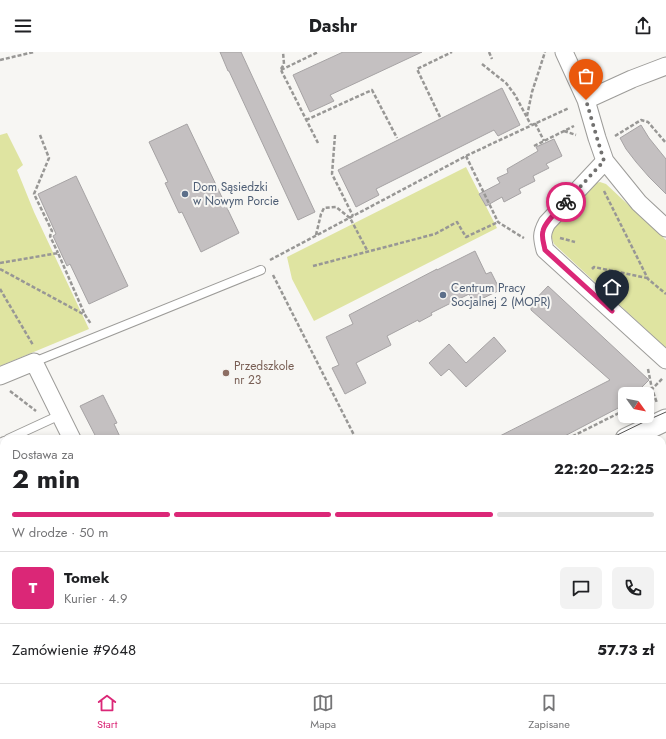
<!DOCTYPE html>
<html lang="pl">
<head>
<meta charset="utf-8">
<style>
	:root { --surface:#fff; --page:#f2f2f2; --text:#202124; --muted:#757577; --line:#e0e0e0; --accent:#db2777 }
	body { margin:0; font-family:Jost,sans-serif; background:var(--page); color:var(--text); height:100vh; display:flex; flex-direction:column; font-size:15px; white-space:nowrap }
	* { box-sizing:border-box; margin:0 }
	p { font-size:13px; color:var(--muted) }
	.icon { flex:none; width:22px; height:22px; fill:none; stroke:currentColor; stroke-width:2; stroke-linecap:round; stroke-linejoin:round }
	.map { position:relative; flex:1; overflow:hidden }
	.drawer { position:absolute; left:0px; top:383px; width:666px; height:248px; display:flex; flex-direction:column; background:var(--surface); border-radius:12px 12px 0 0; box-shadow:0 2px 6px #0003 }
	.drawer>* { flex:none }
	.needle { width:26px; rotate:123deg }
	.controls { position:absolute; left:618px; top:335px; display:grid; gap:8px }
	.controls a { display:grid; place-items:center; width:36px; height:36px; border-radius:6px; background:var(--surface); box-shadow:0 2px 6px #0003; font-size:20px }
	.pin { position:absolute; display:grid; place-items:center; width:34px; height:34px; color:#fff; margin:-41px -17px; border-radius:50% 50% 50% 0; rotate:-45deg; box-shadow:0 0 4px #0007 }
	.pin .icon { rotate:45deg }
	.courier { position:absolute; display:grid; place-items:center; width:40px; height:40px; margin:-20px; border:3px solid #db2777; border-radius:50%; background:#fff; color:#222; box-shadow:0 1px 5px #0007 }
	.overview em { font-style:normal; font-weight:700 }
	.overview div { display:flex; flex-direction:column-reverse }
	.overview { display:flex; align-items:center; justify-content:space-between; height:68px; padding:0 12px }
	h1 { font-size:26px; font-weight:700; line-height:30px }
	.bar { display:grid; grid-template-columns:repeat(4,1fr); gap:6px 4px; align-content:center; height:48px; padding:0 12px }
	.bar i { height:5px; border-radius:3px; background:var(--line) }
	.bar .on { background:var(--accent) }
	.bar p { grid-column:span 4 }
	.line { display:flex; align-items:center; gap:10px; padding:0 12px; border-top:1px solid var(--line) }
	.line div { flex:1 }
	.round { display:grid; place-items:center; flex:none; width:42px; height:42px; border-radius:6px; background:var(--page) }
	header { display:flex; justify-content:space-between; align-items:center; height:52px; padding:0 12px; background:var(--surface); font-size:18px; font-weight:700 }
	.tabs { display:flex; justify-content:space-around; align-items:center; height:56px; border-top:1px solid var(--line); background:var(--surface); font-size:11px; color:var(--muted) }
	.tabs a { display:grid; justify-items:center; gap:2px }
	.tabs .on { color:var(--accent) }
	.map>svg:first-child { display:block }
	.green { fill:#dfe4a1 }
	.building { fill:#c4c0c1; stroke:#a6a3a4 }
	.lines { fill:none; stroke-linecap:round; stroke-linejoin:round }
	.service-casing { stroke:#9d9c99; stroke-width:10 }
	.minor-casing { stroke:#9d9c99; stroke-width:19 }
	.tertiary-casing { stroke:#9d9c99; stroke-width:23 }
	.path { stroke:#989795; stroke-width:2.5; stroke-dasharray:4 2; stroke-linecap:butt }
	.service { stroke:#fff; stroke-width:8 }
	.minor { stroke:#fff; stroke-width:17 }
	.tertiary { stroke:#fff; stroke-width:21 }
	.tram { stroke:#565554; stroke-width:1 }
	.done { stroke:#727170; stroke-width:4; stroke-dasharray:0 7.2 }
	.route { stroke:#db2777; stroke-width:5 }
	.service-dot { fill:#5c6f8a; stroke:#f7f6f3; stroke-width:1.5 }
	.education-dot { fill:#8d6e63; stroke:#f7f6f3; stroke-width:1.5 }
	.labels { text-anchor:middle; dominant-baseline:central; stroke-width:4; stroke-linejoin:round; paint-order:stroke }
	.service-label { font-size:12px; fill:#4e5e75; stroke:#f7f6f3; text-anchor:start }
	.education-label { font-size:12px; fill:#785e54; stroke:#f7f6f3; text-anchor:start }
</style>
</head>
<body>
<header><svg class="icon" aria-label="menu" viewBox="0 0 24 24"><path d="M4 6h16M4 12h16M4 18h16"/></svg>Dashr<svg class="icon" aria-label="share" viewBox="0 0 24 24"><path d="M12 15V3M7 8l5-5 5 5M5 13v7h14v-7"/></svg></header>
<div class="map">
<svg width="666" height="631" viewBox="0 0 666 631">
	<rect width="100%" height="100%" fill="#f7f6f3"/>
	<!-- green -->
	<path class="green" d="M7,81L23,113L17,118L34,160L89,277L0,314V83Z
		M466,115L497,176L314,269L292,227L287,205Z
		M600,130L606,132L666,188V296L554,192L551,184L553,172L588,133Z"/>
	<!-- building -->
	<path class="building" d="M220,0H241L315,160L298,168L229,19H228Z
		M343,0H422L330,43L334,49L310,60L293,23Z
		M502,36L520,73L498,84L494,78L376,137L379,143L356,155L338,118Z
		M187,72L239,181L201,200L182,160L179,161L165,131L168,130L149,90Z
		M641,73L649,86L666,107V142L649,125L636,110L626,97L620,86Z
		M554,87L562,104L546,112L549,116L533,124L535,129L519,137L521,141L504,150L502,145L486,154L479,142L500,131L497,126L508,121L507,117L538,99L536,95Z
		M76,124L128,234L89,252L70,212L67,214L53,184L56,182L38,142Z
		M475,199L486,222L491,220L500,238L473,251L469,242L431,261L432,263L419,270L418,268L387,284L391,293L356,311L366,331L345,342L332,316L339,313L326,285L353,272L349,263L437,217V218Z
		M548,234L649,328L635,342H625V352L622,354L559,387H494L610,328L531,258V252Z
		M494,285L506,299L466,335L449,317L441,324L429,311L449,292L466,311Z
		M103,343L117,371L114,372L121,387H97L80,354Z"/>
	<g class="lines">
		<!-- service casing -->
		<g class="service-casing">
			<path id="service" d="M34,310L261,218
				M8,387L60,363
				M0,391L4,389
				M0,612L4,610"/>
		</g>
		<!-- minor casing -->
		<g class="minor-casing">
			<path id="minor" d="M564,0L586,48L597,86L605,109L639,151L666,176
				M586,48L632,27L666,14
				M605,109L547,171C541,182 542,186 545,198L666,308
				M0,324L34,310L72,387
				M0,497L4,495
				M202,627L206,631
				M645,627L649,631"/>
		</g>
		<!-- tertiary casing -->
		<g class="tertiary-casing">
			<path id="tertiary" d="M626,387L666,368
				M135,631L143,627"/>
		</g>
		<!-- path -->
		<path class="path" d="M489,0L492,7
			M0,8L34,0
			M482,12L506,31L515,43L531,73
			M281,17L284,12L283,0
			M281,18L318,91
			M281,18L318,0
			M527,64L532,40L545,0
			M440,65L417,17L452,0
			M306,68L372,38L397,86
			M535,71L544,89
			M564,79L576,83
			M40,83L49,106L34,142L52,179L50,184L58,201
			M335,83L332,122L353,164
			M615,84L641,68L648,70L666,91
			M534,94L574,74
			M466,104L498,170L522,185L524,186
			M604,139L648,227L666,242
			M316,183L321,162L324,156L336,155L350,166L368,200
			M560,186L575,190
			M270,208L466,104L502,87L569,56
			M0,211L58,201L85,263L91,272
			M313,214L435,182L457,170L466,185L498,170
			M0,217L85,263
			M592,217L594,215L647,226
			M273,223L356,387
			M0,237L33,293
			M648,317L652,337L657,351
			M10,339L36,359
			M646,342L652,337L663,326
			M567,387L625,358
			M231,627L235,631"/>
		<!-- service -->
		<use href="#service" class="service"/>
		<!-- minor -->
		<use href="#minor" class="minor"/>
		<!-- tertiary -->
		<use href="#tertiary" class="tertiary"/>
		<!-- tram -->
		<path class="tram" d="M609,387L648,368L666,360
			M121,631L129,627"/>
	</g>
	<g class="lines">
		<!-- done -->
		<path class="done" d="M566,150L604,109L597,86L586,48"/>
		<!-- route -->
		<path class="route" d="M566,150C560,157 545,169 543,179C541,185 544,192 545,198L612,259"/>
	</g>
	<!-- markers -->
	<g class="service-dot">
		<circle cx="185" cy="142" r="4"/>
		<circle cx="443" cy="243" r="4"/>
	</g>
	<circle class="education-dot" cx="226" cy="321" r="4"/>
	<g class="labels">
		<!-- service labels -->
		<g class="service-label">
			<text x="193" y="135">Dom Sąsiedzki<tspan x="193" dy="14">w Nowym Porcie</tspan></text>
			<text x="451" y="236">Centrum Pracy<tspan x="451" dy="14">Socjalnej 2 (MOPR)</tspan></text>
		</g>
		<!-- education labels -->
		<g class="education-label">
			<text x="234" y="314">Przedszkole<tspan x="234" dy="14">nr 23</tspan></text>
		</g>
	</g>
</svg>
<div class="controls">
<a><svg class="needle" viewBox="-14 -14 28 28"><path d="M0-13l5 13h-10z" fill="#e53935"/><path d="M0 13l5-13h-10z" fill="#757577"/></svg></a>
</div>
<div class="pin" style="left:586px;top:48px;background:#ea580c"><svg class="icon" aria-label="bag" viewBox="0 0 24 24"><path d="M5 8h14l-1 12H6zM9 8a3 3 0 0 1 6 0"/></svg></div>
<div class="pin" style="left:612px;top:259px;background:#1f2937"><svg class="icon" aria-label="home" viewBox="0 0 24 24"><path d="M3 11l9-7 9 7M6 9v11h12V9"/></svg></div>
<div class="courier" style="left:566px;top:150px"><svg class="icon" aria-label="bike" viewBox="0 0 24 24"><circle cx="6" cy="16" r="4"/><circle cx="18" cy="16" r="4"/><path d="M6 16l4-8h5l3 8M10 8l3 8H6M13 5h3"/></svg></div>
<section class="drawer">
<div class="overview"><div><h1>2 min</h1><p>Dostawa za</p></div><em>22:20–22:25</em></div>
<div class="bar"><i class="on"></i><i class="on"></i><i class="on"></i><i></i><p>W drodze · 50 m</p></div>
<div class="line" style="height:72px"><b class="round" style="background:var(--accent);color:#fff">T</b><div><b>Tomek</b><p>Kurier · 4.9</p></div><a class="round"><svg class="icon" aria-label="chat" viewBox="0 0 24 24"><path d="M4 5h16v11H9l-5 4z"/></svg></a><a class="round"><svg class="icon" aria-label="phone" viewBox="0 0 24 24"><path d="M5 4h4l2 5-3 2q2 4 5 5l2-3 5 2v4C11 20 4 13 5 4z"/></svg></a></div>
<div class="line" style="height:52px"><div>Zamówienie #9648</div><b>57.73 zł</b></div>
</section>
</div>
<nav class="tabs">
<a class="on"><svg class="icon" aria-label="home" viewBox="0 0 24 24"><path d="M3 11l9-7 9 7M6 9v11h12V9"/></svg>Start</a>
<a><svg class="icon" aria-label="map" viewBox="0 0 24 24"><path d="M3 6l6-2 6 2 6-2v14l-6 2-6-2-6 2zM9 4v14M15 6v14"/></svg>Mapa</a>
<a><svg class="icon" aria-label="saved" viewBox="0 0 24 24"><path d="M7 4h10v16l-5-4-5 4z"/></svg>Zapisane</a>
</nav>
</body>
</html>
